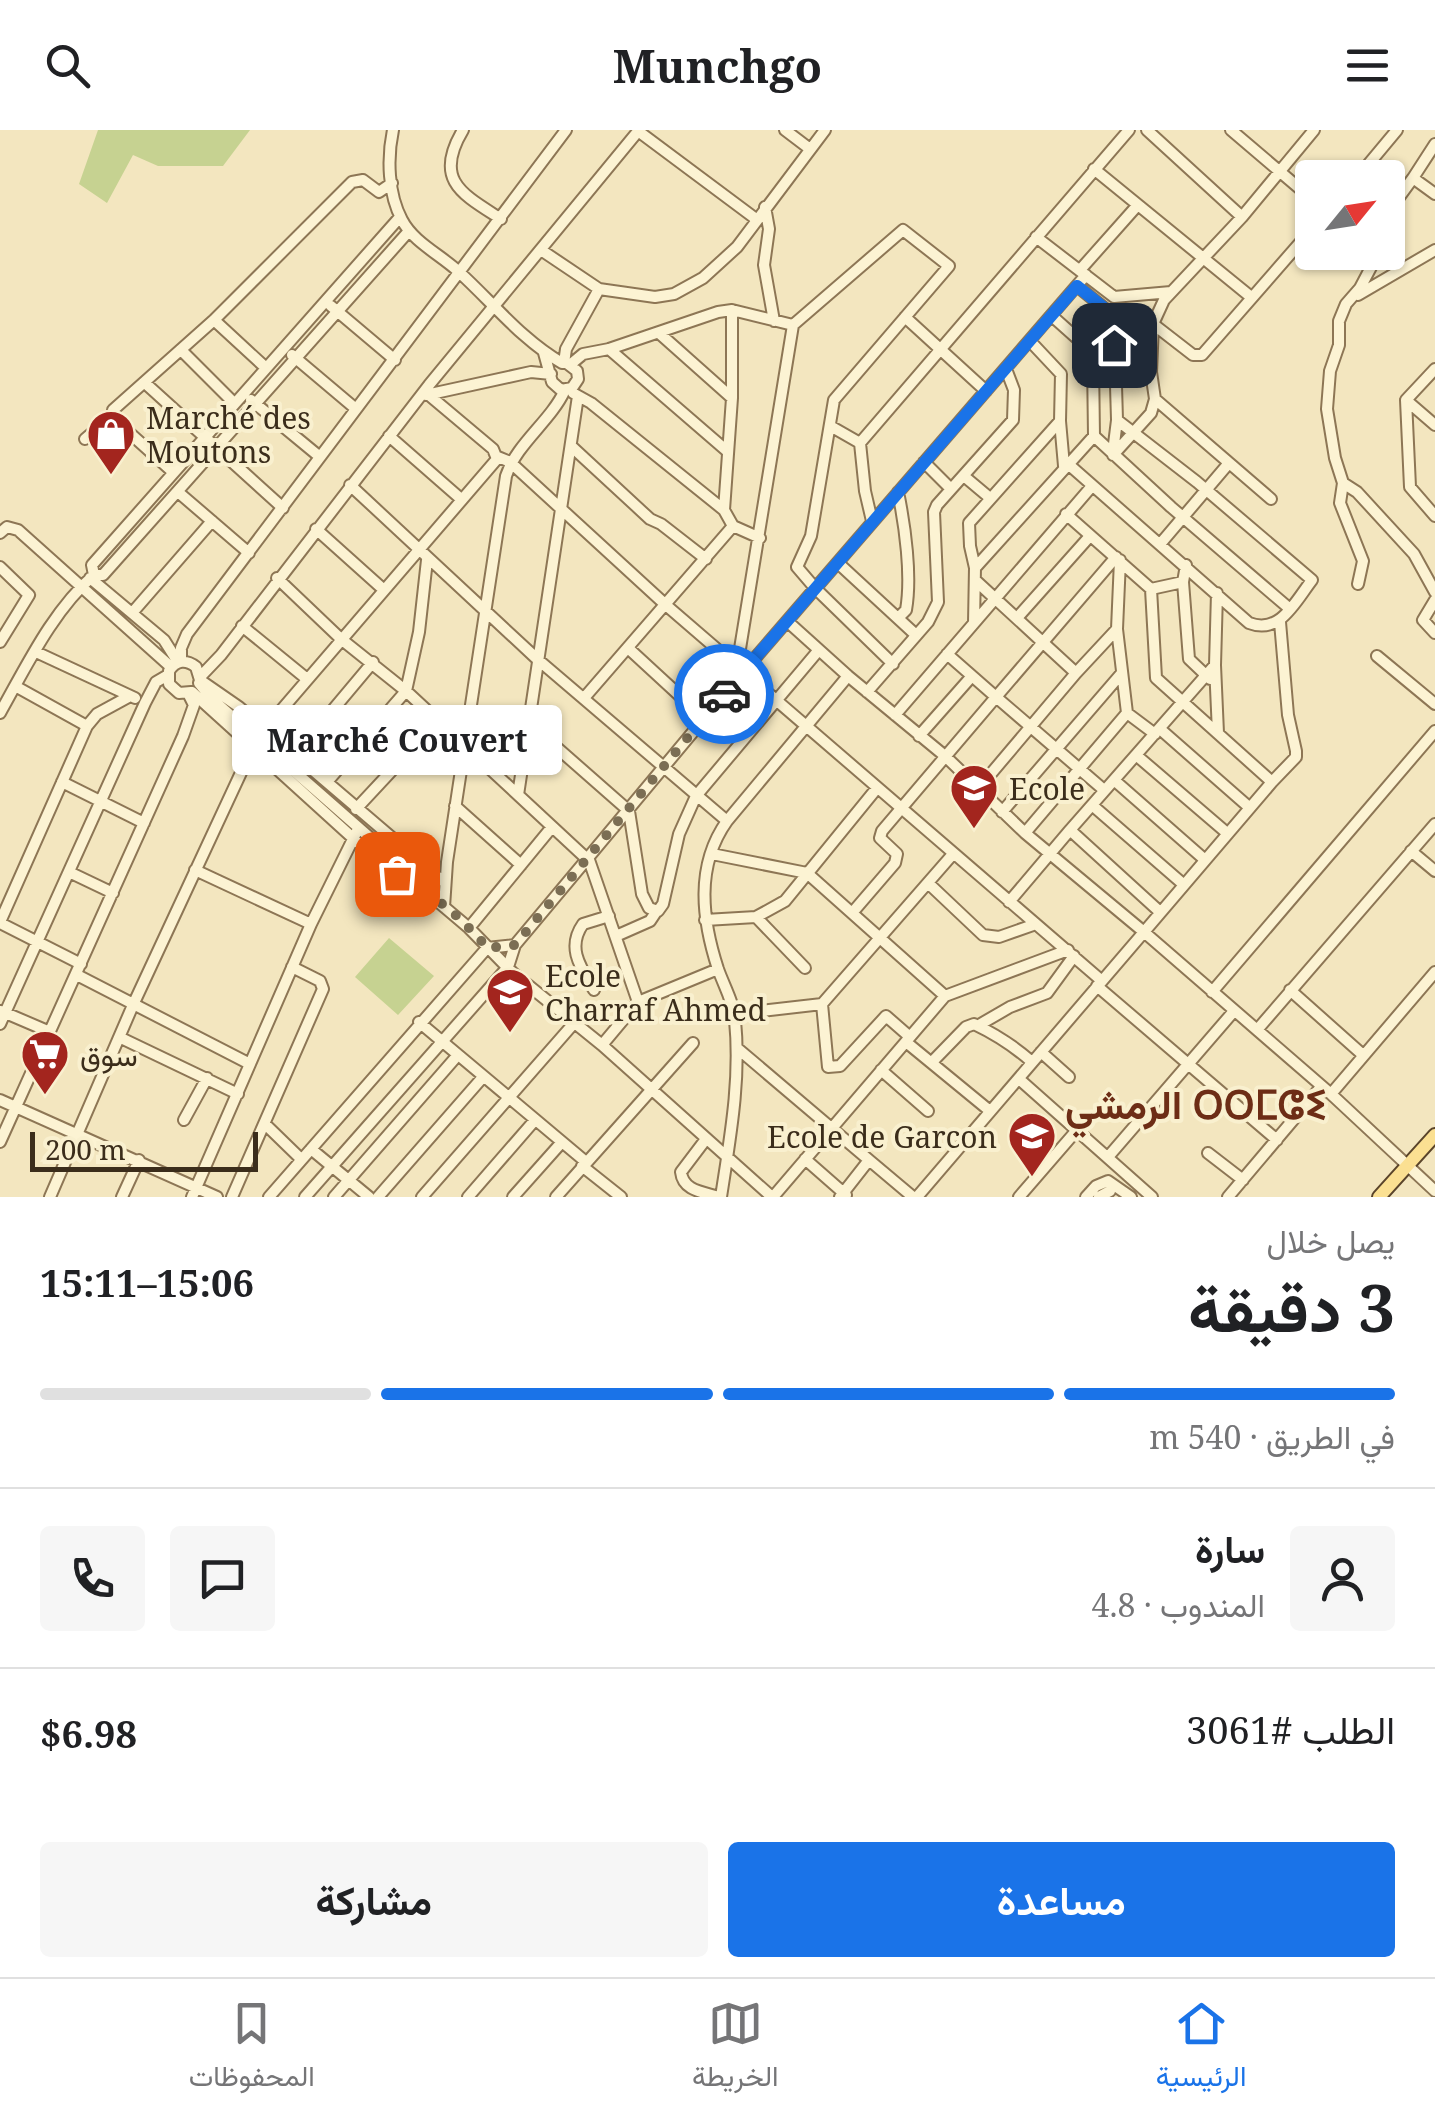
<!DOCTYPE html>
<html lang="ar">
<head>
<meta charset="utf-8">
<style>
	:root { --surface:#fff; --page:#f6f6f6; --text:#202124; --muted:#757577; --line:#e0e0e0; --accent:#1a73e8 }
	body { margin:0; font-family:"Noto Serif",Vazirmatn,"Noto Sans Tifinagh",serif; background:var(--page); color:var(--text); direction:rtl; height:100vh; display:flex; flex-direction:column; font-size:38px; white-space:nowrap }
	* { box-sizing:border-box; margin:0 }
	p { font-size:32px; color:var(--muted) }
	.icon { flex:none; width:55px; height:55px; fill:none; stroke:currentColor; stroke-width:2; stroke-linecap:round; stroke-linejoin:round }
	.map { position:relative; height:1067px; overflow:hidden; direction:ltr }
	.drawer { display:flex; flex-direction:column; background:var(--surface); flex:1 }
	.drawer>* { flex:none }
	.needle { width:65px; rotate:60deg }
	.controls { position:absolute; left:1295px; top:30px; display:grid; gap:20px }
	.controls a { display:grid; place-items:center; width:110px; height:110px; border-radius:10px; background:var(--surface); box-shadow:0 2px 8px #0004; font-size:50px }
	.scale { position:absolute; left:30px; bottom:25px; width:228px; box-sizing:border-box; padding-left:10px; border:5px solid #3b2d1b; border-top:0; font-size:28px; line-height:35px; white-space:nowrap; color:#3b2d1b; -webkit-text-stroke:8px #f9f0cf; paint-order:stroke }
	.pin { position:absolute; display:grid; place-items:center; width:85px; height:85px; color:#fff; margin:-42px; border-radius:20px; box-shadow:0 5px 15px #0006 }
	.courier { position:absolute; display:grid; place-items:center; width:100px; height:100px; margin:-50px; border:8px solid #1a73e8; border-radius:50%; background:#fff; color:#222; box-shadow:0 2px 12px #0007 }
	.bubble { position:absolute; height:70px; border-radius:10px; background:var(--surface); box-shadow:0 2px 8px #0004; font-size:32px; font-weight:700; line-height:70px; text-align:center; direction:rtl }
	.summary em { font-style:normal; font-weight:700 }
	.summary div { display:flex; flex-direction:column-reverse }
	.summary { display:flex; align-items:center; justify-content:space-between; height:170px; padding:0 40px }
	h1 { font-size:65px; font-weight:700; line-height:75px }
	.bar { display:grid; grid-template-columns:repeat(4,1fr); gap:15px 10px; align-content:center; height:120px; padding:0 40px }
	.bar i { height:12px; border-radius:8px; background:var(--line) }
	.bar .on { background:var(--accent) }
	.bar p { grid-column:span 4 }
	.line { display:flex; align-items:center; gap:25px; padding:0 40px; border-top:2px solid var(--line) }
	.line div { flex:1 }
	.round { display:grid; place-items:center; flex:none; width:105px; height:105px; border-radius:10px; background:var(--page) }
	.primary-button { display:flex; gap:20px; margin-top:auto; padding:20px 40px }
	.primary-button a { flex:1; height:115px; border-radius:10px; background:var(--accent); color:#fff; font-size:40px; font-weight:700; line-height:115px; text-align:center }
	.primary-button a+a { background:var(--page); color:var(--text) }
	header { display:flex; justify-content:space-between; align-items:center; height:130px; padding:0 40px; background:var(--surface); font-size:45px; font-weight:700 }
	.menu { display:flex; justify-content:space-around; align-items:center; height:140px; border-top:2px solid var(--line); background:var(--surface); font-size:28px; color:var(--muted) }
	.menu a { display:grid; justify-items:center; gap:5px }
	.menu .on { color:var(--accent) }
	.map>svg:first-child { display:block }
	.green { fill:#c6d291 }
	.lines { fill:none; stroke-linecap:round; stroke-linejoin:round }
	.minor-casing { stroke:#8d7655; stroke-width:14 }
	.major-casing { stroke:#5a442a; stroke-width:16 }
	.minor { stroke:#fcf3d3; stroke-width:10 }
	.major { stroke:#fbe092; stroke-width:12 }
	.done { stroke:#7b6e54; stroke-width:10; stroke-dasharray:0 18 }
	.route { stroke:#1a73e8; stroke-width:12 }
	.labels { text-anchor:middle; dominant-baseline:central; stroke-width:8; stroke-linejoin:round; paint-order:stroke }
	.poi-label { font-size:30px; fill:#3b2d1b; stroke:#f9f0cf; text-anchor:start }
	.district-label { font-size:40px; font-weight:bold; fill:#6d2d16; stroke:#f9f0cf }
</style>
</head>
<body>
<header><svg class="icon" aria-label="menu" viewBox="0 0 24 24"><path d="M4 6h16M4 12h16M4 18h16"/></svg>Munchgo<svg class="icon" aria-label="search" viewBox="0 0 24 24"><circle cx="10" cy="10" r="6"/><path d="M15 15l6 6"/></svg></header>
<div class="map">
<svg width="1435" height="1067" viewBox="0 0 1435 1067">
	<rect width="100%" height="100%" fill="#f3e6bf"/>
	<!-- green -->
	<path class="green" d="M98,0H250L223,36H158L133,25L107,73L79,54Z
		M389,808L434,846L398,885L355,847Z"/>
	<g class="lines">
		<!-- minor casing -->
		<g class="minor-casing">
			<path id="minor" d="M393,0C387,28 388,64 402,90C413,112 441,125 459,142C493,173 522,210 562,233
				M463,0C433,50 462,64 501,89
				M785,0L810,19
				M1147,0L1242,87
				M1231,0L1312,69
				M638,1L756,89
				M1435,14L1413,48L1435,64
				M1094,39L1251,167
				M1357,48L1397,0
				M765,77L769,99L764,135L774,191
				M1388,103L1394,74L1413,48
				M1036,107L1114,167L1171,162
				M541,120L599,159L655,167L674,164L703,148L737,117L825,0
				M1379,122L1360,158L1346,174L1339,191V215L1330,241L1327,279L1335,328L1343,353L1357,362L1414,424L1435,462
				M1080,140L1136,77
				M1077,156L1114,186L1117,290L1113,322
				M1358,165L1435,120
				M331,176L395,230
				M1052,186L1080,211L1093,231L1094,306L1171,377L1290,479
				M905,187L986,261
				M214,190L266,238
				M1153,194L1193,225H1202L1312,99
				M659,203L732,268
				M1030,211L1061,244L1060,291L1064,336
				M609,219L727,321
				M181,220L234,273
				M544,223L552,252L561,260L572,258L578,249L577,241L568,234
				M292,225L356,279
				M564,233L566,219L599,159
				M571,234L583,224L609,219L718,182L732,180L793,195
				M1435,239L1406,270L1410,357L1435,386
				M145,253L283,378
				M573,263L591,273L724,380L733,396L760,408
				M426,265L531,242L551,244
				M1155,269L1271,369
				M251,270L320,327
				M1406,270L1435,295
				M832,297L860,313
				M389,306L461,369
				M85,309L112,286
				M571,316L650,389L661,394L706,429
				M1113,325L1151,283L1155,269L1151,242L1153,194L1164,170L1242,87L1314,0
				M498,327L510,332L667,476L1102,851
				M924,332L951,359
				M1067,333L1249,493C1280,505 1295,472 1312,450L1197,352L1117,290
				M173,342L114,289L113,280L214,190L352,52L363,50L379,62L392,53
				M965,347L990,368
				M1343,353L1340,373L1363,431L1358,454
				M350,355L536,528L727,691
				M178,362L249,423
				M898,362C905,396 912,446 906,480L899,487
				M724,380L732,268V180
				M1066,384L1151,459L1183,452
				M872,391L865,361L860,313L1129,0
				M316,399L384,460
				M0,403L7,397L18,400L171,537
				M1161,413L1229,333
				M838,433L916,505
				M1186,435L1183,452L1189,529L1210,549
				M0,437L29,465L0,512
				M975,438L1094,306
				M94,445L92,435L400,87
				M90,448L164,510L178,532
				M277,448L341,509L406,561L587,729
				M975,450L1076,543L1117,499L1127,583L1155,604
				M1151,459L1156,548L1272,652L1296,627V621L1288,585L1280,492
				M1217,463L1215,535L1218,603
				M1435,470L1423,490L1435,503
				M132,483L212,391
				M1017,488L1090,406
				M787,491L848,546L945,626L1025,703L1144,802L1272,652
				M974,493L975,438L970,416L969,393L1060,291
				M242,496L307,549
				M1117,499L1120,430
				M628,518L704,588
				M36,522L135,568
				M1377,526L1435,574
				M181,531V518L187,504L566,0
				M737,537L793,195L903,100L949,136L834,270L811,406L797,437L815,458L893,534
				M200,547L221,525L429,255L639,0
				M199,553L213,570L424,755L430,765L469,798L513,843L602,915L772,1067
				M15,556L87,596
				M191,562L179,563L169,554V541C176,530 186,529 196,537L200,550L239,577L445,753
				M192,562L354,709L419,762L429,765
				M867,562L928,492L938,472L934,382L937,375L1013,290L1014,260L1006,239
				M584,568L733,396
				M0,583C26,537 53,480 94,445H103L409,101
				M895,585L1092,356
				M530,594L629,681L642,764L649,778L658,781L663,774L679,704L696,666L818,521
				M265,599L497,329L493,319L430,266
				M1160,599L1250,678
				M919,606L972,546
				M295,625L373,532
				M1136,625L1227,703
				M1114,650L1204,729
				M62,652L144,693
				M327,652L406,561L419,502L427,430
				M978,659L1076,543
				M1104,660L996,567L1116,427
				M518,665L578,266
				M1092,675L1183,754
				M455,676L521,735
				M356,679L438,591
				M1002,682L1121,544
				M1070,700L1215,535
				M1025,703L1127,583
				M1411,721L1435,741
				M712,724L807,743L945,866
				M588,727L638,872
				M195,740L311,794
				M69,742L113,763
				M928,753L983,805L999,807L1036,794
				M1009,772L1070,700L1160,782
				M444,777L447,732L506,346C517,313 550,292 565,260
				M852,783L895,733L897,724L880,708L882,701L996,567L947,524
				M756,787L805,838
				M705,790L756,787L785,771L877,658
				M0,792L87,596L97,584L130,566
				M0,793L81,834
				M469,798L552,697
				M616,806L650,791L656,782
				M77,845L250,934
				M1097,856L1277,1010
				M594,860C581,838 566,818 583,794L609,786
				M1290,860L1363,925
				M1212,862L1435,601
				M822,874L828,937L840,936L886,886L910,907
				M1,881L50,902
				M735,884L822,874L953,724
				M419,892L586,1032
				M0,894L145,573L156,552L168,545
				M979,895L1010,877L1047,863L1074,826
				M1257,900L1435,694
				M121,908L238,964
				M906,912L990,981
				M602,915L638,872L718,839
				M737,918L869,1030L840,1067
				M1041,922L1069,947
				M932,932L966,897L974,894C995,904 1015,917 1032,932
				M881,940L928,981
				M1019,949L1152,1067
				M1331,964L1435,842
				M0,970L217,1067
				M184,990L207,948
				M266,995L301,1029
				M706,1009L681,1042C683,1061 703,1062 719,1067
				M0,1012L183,606L194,575L188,563
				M311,1019L369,1067
				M1208,1023L1243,1050
				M1108,1027L1234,881
				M805,1029L846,1065
				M869,1030L913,1067
				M582,1036L621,1067
				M50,1067L133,875L252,619
				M122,1067L139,1030
				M192,1067L311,794L358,699
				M232,1067L323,859L320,851L292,837
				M269,1067L487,818L515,815
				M305,1067L508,837L515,815L587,729L743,542L1086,145
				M334,1067L457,926
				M378,1067L483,947
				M422,1067L575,892
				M468,1067L535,990
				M513,1067L562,1012
				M556,1067L693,913
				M721,1067C730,1008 741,950 735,890C734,873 724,856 718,839C702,790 695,736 727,691L848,546
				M773,1067L945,866L1068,820
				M917,1067L1144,802L1331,964L1435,1061
				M1019,1067L1077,1000
				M1086,1067L1096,1056L1108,1051L1131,1067
				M1099,1067L1110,1061
				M1228,1067L1321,957"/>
		</g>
		<!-- major casing -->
		<g class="major-casing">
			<path id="major" d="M1379,1067L1435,1005"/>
		</g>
		<!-- minor -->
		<use href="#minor" class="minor"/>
		<!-- major -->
		<use href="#major" class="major"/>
	</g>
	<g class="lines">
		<!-- done -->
		<path class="done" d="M397,744C409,754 420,759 432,767C453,780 471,800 488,818L515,815L724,564"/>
		<!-- route -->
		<path class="route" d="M724,564L1077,156L1114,186V215"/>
	</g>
	<!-- icons -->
	<defs>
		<g id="shop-pin" transform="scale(2.5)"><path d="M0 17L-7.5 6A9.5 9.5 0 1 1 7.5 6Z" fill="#a3251e" stroke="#f9f0cf"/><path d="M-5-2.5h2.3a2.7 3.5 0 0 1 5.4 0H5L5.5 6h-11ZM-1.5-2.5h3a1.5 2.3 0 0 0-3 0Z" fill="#fff"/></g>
		<g id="school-pin" transform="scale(2.5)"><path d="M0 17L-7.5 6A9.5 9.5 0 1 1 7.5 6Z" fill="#a3251e" stroke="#f9f0cf"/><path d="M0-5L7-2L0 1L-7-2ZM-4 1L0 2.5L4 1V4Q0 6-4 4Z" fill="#fff"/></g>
		<g id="supermarket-pin" transform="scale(2.5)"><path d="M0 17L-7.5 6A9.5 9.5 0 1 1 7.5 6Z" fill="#a3251e" stroke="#f9f0cf"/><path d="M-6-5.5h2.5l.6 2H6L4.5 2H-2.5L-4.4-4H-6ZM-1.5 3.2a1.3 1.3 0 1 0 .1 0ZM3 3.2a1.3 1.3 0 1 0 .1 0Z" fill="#fff"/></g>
	</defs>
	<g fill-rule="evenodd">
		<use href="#shop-pin" x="111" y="304"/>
		<use href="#school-pin" x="974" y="658"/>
		<use href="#school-pin" x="510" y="862"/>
		<use href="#supermarket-pin" x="45" y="924"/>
		<use href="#school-pin" x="1032" y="1006"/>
	</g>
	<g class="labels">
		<!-- poi labels -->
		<g class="poi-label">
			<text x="146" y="287">Marché des<tspan x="146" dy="34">Moutons</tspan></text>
			<text x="1009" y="658">Ecole</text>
			<text x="545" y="845">Ecole<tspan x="545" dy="34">Charraf Ahmed</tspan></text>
			<text x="80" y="924">سوق</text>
			<text x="997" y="1006" text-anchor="end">Ecole de Garcon</text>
		</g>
		<!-- district labels -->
		<g class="district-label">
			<text x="1196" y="973">الرمشي ⵔⵔⵎⵛⵉ</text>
		</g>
	</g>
</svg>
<div class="controls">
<a><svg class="needle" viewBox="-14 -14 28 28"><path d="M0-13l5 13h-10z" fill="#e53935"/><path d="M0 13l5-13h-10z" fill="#757577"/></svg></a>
</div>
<div class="scale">200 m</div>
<div class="pin" style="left:397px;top:744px;background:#ea580c"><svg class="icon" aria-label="bag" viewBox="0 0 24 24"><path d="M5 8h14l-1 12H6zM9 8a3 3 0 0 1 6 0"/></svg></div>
<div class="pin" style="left:1114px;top:215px;background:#1f2937"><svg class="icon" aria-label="home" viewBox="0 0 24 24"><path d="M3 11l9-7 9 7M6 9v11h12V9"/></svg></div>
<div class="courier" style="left:724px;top:564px"><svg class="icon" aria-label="car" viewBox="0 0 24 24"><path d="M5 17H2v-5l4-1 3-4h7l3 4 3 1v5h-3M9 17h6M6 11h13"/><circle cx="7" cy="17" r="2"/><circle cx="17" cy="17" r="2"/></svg></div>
<div class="bubble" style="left:232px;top:575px;width:330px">Marché Couvert</div>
</div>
<section class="drawer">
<div class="summary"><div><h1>3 دقيقة</h1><p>يصل خلال</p></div><em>15:06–15:11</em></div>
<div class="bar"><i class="on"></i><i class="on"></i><i class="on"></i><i></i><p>في الطريق · 540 m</p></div>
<div class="line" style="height:180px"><a class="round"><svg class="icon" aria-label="person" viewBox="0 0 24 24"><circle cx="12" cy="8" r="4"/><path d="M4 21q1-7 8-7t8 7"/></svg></a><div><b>سارة</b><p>المندوب · 4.8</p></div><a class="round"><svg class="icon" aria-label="chat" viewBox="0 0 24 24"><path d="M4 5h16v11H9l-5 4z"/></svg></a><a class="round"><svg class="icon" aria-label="phone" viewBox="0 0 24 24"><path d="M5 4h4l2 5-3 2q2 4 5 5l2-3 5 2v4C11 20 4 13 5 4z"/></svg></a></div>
<div class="line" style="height:130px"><div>الطلب #3061</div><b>$6.98</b></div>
<div class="primary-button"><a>مساعدة</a><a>مشاركة</a></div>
</section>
<nav class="menu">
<a class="on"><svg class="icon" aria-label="home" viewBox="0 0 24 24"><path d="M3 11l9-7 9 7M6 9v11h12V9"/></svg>الرئيسية</a>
<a><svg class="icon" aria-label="map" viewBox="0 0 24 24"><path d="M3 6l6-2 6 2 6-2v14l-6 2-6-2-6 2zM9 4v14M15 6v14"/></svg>الخريطة</a>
<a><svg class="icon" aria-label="saved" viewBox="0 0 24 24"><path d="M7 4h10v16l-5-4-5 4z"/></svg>المحفوظات</a>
</nav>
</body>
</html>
